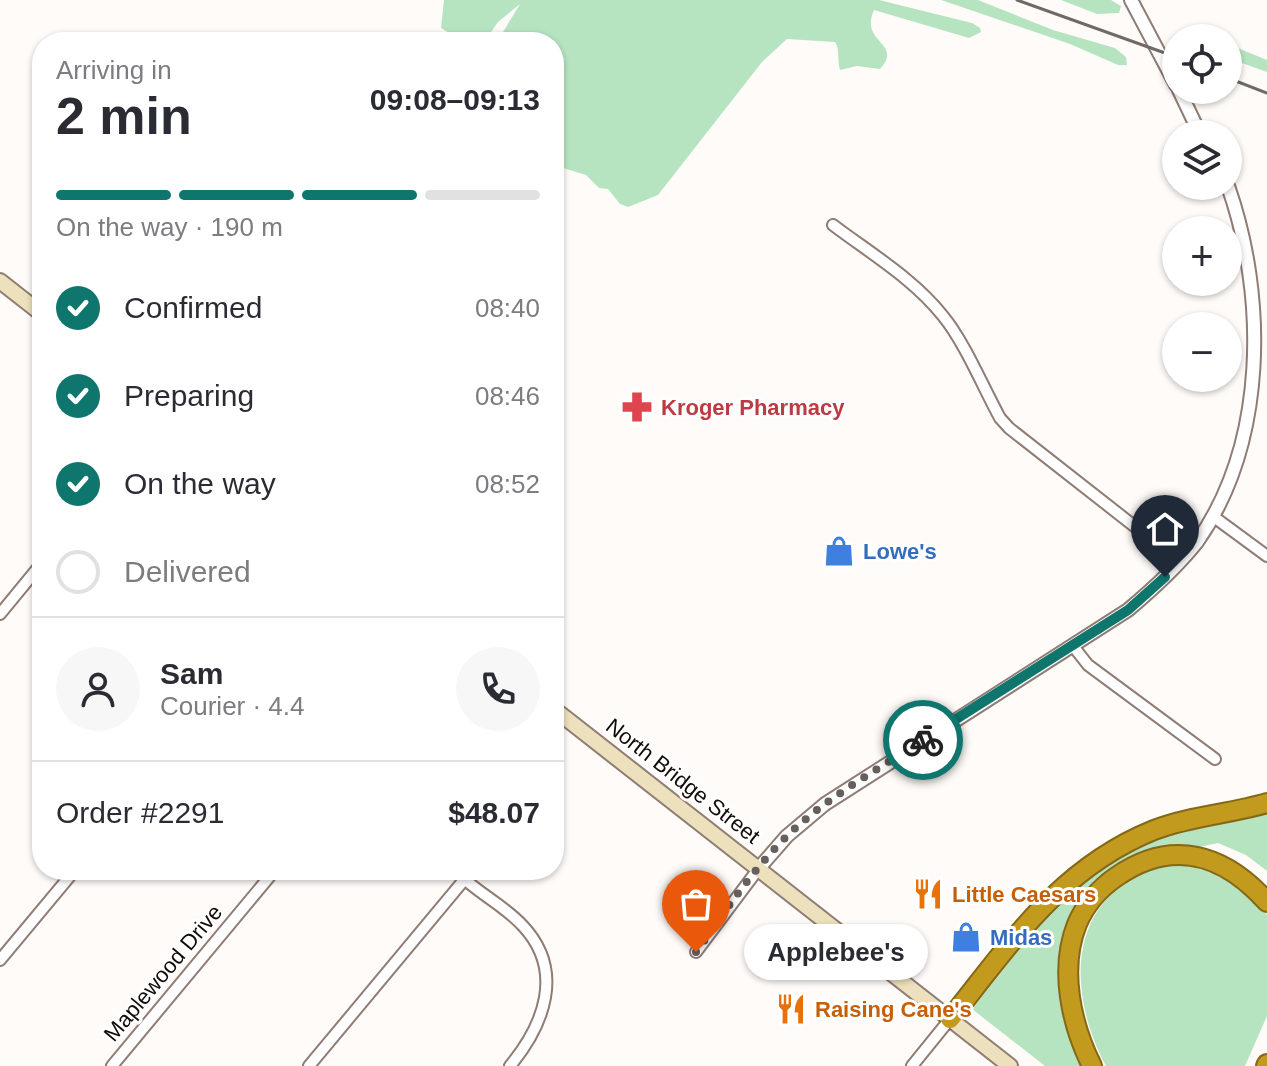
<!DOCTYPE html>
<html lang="en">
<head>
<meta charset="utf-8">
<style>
	:root { --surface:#fff; --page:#f7f7f7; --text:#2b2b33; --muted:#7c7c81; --line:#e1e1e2; --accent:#0f766e }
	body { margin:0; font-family:Helvetica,sans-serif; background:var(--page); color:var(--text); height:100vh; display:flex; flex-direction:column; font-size:30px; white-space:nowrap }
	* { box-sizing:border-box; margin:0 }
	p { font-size:26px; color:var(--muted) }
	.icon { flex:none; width:44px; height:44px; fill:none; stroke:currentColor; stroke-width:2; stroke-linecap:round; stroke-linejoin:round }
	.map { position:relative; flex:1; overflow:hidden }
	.panel { position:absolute; left:32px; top:32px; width:532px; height:848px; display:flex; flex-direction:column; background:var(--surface); border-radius:32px; box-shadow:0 2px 6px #0004 }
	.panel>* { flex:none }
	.controls { position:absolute; left:1162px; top:24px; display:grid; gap:16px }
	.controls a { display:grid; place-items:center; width:80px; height:80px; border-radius:50%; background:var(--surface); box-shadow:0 2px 6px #0004; font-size:40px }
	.pin { position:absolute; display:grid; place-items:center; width:68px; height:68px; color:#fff; margin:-82px -34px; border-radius:50% 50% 50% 0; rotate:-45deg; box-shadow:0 0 8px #0007 }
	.pin .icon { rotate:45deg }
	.courier { position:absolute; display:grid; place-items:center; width:80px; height:80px; margin:-40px; border:6px solid #0f766e; border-radius:50%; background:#fff; color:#222; box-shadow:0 2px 10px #0007 }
	.bubble { position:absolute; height:56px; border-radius:28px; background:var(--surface); box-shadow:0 2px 6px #0004; font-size:26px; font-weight:700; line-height:56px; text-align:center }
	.head em { font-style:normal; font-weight:700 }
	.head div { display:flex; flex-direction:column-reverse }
	.head { display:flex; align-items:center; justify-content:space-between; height:136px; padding:0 24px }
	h1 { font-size:52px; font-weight:700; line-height:60px }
	.bar { display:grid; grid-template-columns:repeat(4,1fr); gap:12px 8px; align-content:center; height:96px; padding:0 24px }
	.bar i { height:10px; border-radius:6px; background:var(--line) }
	.bar .on { background:var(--accent) }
	.bar p { grid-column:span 4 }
	.line { display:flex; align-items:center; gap:20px; padding:0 24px; border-top:2px solid var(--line) }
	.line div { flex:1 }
	.round { display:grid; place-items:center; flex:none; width:84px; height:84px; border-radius:42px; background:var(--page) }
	ol { padding:0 24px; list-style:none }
	li { display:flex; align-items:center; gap:24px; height:88px }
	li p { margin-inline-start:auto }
	li .icon { padding:8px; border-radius:50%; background:var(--accent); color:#fff; stroke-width:4 }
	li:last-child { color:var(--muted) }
	li i { width:44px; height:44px; border:4px solid var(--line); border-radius:50% }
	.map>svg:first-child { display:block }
	.green { fill:#b7e4c0 }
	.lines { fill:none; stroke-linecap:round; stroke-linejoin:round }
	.minor-casing { stroke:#8f7c75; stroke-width:14 }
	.tertiary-casing { stroke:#8f7c75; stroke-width:16 }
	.secondary-casing { stroke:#8f7c75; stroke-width:18 }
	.motorway-casing { stroke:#846817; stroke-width:22 }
	.minor { stroke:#fff; stroke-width:10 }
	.tertiary { stroke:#fff; stroke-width:12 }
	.secondary { stroke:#ece1bc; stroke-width:14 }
	.motorway { stroke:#c19a1e; stroke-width:18 }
	.rail { stroke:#6f6967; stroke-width:3 }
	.done { stroke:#655f5d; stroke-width:8; stroke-dasharray:0 14.4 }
	.route { stroke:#0f766e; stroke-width:10 }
	.labels { text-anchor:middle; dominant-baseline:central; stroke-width:6; stroke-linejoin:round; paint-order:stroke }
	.health-label { font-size:22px; font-weight:bold; fill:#be3a42; stroke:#fff; text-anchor:start }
	.shop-label { font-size:22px; font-weight:bold; fill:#366cbe; stroke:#fff; text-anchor:start }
	.street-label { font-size:22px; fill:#120b09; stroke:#fff }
	.food-label { font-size:22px; font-weight:bold; fill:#c56008; stroke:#fff; text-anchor:start }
</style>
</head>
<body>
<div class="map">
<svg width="1267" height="1066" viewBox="0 0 1267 1066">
	<rect width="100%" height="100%" fill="#fffbf9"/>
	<!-- green -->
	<path class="green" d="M444,0H879L972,23L980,28L981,32L969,38L874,10C859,43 904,43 880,69L857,66L840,70C837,61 840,49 835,42L787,39L762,62L658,195L628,207L620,204L608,189L599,188L586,175L560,167L554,160V42H497L520,4L498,22L484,42H469L468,33L456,37L441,28Z
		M941,0H978L1053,30L1115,48L1126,57L1127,65H1118L1070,44Z
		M1061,0H1111L1121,6L1119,13L1097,14Z
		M1228,44L1267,60V72L1228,58Z
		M1267,812V871L1246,855L1218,843L1195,848L1150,851L1068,935L1085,1066H1045L972,1009L1048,913L1074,886L1139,842L1209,821Z
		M1185,865L1219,872L1247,890L1267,915V1016L1245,1066H1106C1069,997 1064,905 1149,870C1159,866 1174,866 1185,865Z"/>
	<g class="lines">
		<!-- minor casing -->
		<g class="minor-casing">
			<path id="minor" d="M833,225C870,253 914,279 943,316C965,343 983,387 1000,418L1009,428L1180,562
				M1214,517L1267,556
				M0,614L42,563
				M1073,646L1088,665L1215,759
				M455,870C475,892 503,904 523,926C565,971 544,1025 510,1066
				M696,952L759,868
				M0,960L75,870
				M112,1066L275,870
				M309,1066L464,880
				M912,1066L950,1019"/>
		</g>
		<!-- tertiary casing -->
		<g class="tertiary-casing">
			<path id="tertiary" d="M1131,0L1176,85
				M1179,90L1200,134
				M759,868L787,836L825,804L1128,610C1153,589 1177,567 1197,542C1267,442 1267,297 1228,186"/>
		</g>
		<!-- secondary casing -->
		<g class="secondary-casing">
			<path id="secondary" d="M0,281L42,314
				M554,709L1010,1066"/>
		</g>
		<!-- motorway casing -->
		<g class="motorway-casing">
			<path id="motorway" d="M950,1019C1011,943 1060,868 1154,830C1190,816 1230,814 1267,803
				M1092,1066C1071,1024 1059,969 1077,924C1085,905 1100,888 1116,877C1172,838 1224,854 1267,902
				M1266,1066L1267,1064"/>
		</g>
		<!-- minor -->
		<use href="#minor" class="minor"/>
		<!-- tertiary -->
		<use href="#tertiary" class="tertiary"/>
		<!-- secondary -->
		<use href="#secondary" class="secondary"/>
		<!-- motorway -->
		<use href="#motorway" class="motorway"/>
		<!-- rail -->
		<path class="rail" d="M1017,0L1176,57
			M1228,78L1267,93"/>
	</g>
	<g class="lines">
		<!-- done -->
		<path class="done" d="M696,952C724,913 753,869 787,836C827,797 877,770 923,740"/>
		<!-- route -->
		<path class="route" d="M923,740L1128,610L1165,577"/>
	</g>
	<!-- icons -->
	<defs>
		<g id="pharmacy-bare" transform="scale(2.4)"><path d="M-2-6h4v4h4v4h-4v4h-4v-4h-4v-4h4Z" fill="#e0444e" stroke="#fff" stroke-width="2.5" paint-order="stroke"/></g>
		<g id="shop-bare" transform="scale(2.4)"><path d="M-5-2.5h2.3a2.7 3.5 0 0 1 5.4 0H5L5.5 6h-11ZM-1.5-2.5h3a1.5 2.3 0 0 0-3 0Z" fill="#3f7fe0" stroke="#fff" stroke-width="2.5" paint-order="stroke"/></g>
		<g id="restaurant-bare" transform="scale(2.4)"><path d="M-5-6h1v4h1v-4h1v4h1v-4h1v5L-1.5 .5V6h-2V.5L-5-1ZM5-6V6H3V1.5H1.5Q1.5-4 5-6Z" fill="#e8710a" stroke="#fff" stroke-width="2.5" paint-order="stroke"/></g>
	</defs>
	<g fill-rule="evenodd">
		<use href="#pharmacy-bare" x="637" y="407"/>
		<use href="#shop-bare" x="839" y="551"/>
		<use href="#restaurant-bare" x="928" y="894"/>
		<use href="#shop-bare" x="966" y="937"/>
		<use href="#restaurant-bare" x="791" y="1009"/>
	</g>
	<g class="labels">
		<!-- health labels -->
		<g class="health-label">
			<text x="661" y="407">Kroger Pharmacy</text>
		</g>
		<!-- shop labels -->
		<g class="shop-label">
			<text x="863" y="551">Lowe's</text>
			<text x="990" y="937">Midas</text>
		</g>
		<!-- street labels -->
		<g class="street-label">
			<text transform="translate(683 781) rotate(38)">North Bridge Street</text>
			<text transform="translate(163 973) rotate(-50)">Maplewood Drive</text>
		</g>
		<!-- food labels -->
		<g class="food-label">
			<text x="952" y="894">Little Caesars</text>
			<text x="815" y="1009">Raising Cane's</text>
		</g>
	</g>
</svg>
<div class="controls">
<a><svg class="icon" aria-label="locate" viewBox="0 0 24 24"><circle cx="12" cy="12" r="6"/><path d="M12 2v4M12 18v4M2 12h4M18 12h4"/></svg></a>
<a><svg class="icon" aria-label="layers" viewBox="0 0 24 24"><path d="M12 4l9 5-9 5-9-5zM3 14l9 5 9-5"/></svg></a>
<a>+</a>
<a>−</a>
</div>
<div class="pin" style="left:696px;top:952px;background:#ea580c"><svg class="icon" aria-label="bag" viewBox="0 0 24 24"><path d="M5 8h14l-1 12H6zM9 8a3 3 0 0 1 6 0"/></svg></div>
<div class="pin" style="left:1165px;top:577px;background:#1f2937"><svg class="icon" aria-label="home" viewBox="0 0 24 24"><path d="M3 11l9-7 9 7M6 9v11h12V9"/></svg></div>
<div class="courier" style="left:923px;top:740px"><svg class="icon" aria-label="bike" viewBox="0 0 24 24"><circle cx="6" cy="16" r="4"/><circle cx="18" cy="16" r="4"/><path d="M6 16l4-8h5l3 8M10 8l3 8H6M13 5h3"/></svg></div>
<div class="bubble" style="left:744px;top:924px;width:184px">Applebee's</div>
<section class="panel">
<div class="head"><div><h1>2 min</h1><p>Arriving in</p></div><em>09:08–09:13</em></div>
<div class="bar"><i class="on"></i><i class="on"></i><i class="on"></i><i></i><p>On the way · 190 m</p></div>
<ol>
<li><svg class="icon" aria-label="check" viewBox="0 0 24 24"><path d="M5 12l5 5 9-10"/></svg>Confirmed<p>08:40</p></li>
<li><svg class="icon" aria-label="check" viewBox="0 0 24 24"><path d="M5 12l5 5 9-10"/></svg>Preparing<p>08:46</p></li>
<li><svg class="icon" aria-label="check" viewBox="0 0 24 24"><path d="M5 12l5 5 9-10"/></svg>On the way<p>08:52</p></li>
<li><i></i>Delivered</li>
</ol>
<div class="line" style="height:144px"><a class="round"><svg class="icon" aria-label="person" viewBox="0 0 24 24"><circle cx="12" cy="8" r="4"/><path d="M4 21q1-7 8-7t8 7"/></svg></a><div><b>Sam</b><p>Courier · 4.4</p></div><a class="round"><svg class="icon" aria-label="phone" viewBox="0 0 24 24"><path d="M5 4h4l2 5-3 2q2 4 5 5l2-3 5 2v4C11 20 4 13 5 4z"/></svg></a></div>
<div class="line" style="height:104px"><div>Order #2291</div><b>$48.07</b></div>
</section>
</div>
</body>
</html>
